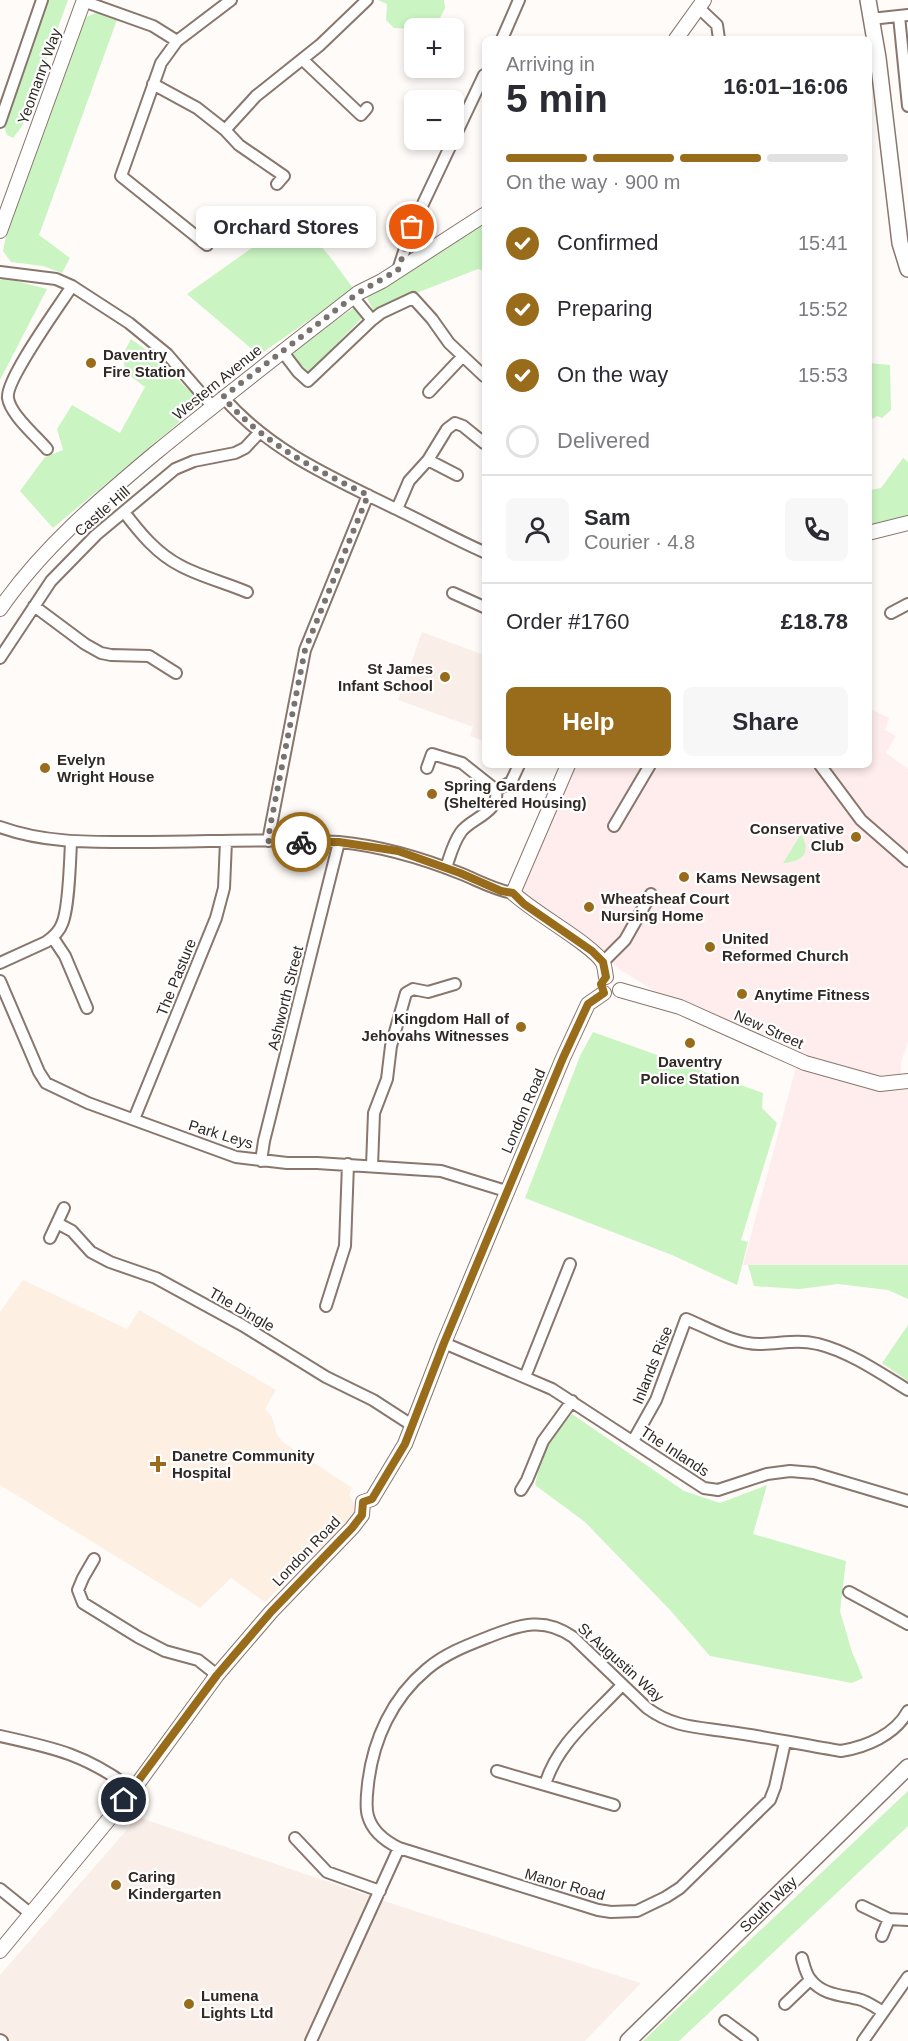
<!DOCTYPE html>
<html lang="en">
<head>
<meta charset="utf-8">
<style>
	:root { --surface:#fff; --page:#f7f7f7; --text:#2b2b33; --muted:#7c7c81; --line:#e1e1e2; --accent:#986c1a }
	body { margin:0; font-family:Arial,sans-serif; background:var(--page); color:var(--text); height:100vh; display:flex; flex-direction:column; font-size:22px; white-space:nowrap }
	* { box-sizing:border-box; margin:0 }
	p { font-size:20px; color:var(--muted) }
	.icon { flex:none; width:33px; height:33px; fill:none; stroke:currentColor; stroke-width:2; stroke-linecap:round; stroke-linejoin:round }
	.map { position:relative; flex:1; overflow:hidden }
	.drawer { position:absolute; left:482px; top:36px; width:390px; height:732px; display:flex; flex-direction:column; background:var(--surface); border-radius:9px; box-shadow:0 3px 9px #0003 }
	.drawer>* { flex:none }
	.tools { position:absolute; left:404px; top:18px; display:grid; gap:12px }
	.tools a { display:grid; place-items:center; width:60px; height:60px; border-radius:9px; background:var(--surface); box-shadow:0 3px 9px #0003; font-size:30px }
	.pin { position:absolute; display:grid; place-items:center; width:51px; height:51px; color:#fff; margin:-26px; border:3px solid #fff; border-radius:50%; box-shadow:0 2px 6px #0007 }
	.courier { position:absolute; display:grid; place-items:center; width:60px; height:60px; margin:-30px; border:4px solid #986c1a; border-radius:50%; background:#fff; color:#222; box-shadow:0 2px 8px #0007 }
	.bubble { position:absolute; height:42px; border-radius:9px; background:var(--surface); box-shadow:0 3px 9px #0003; font-size:20px; font-weight:800; line-height:42px; text-align:center }
	.overview em { font-style:normal; font-weight:800 }
	.overview div { display:flex; flex-direction:column-reverse }
	.overview { display:flex; align-items:center; justify-content:space-between; height:102px; padding:0 24px }
	h1 { font-size:39px; font-weight:800; line-height:45px }
	.bar { display:grid; grid-template-columns:repeat(4,1fr); gap:9px 6px; align-content:center; height:72px; padding:0 24px }
	.bar i { height:8px; border-radius:4px; background:var(--line) }
	.bar .selected { background:var(--accent) }
	.bar p { grid-column:span 4 }
	.line { display:flex; align-items:center; gap:15px; padding:0 24px; border-top:2px solid var(--line) }
	.line div { flex:1 }
	.round { display:grid; place-items:center; flex:none; width:63px; height:63px; border-radius:9px; background:var(--page) }
	ol { padding:0 24px; list-style:none }
	li { display:flex; align-items:center; gap:18px; height:66px }
	li p { margin-inline-start:auto }
	li .icon { padding:6px; border-radius:50%; background:var(--accent); color:#fff; stroke-width:4 }
	li:last-child { color:var(--muted) }
	li i { width:33px; height:33px; border:3px solid var(--line); border-radius:50% }
	.button { display:flex; gap:12px; margin-top:auto; padding:12px 24px }
	.button a { flex:1; height:69px; border-radius:9px; background:var(--accent); color:#fff; font-size:24px; font-weight:800; line-height:69px; text-align:center }
	.button a+a { background:var(--page); color:var(--text) }
	.map>svg:first-child { display:block }
	.commercial { fill:#feedec }
	.built { fill:#faeee9 }
	.medical { fill:#fdefe1 }
	.green { fill:#caf4c2 }
	.lines { fill:none; stroke-linecap:round; stroke-linejoin:round }
	.street-casing { stroke:#89766d; stroke-width:14 }
	.secondary-casing { stroke:#89766d; stroke-width:16 }
	.primary-casing { stroke:#89766d; stroke-width:18 }
	.street { stroke:#fff; stroke-width:10 }
	.secondary { stroke:#fff; stroke-width:14 }
	.primary { stroke:#fff; stroke-width:15 }
	.done { stroke:#79726f; stroke-width:6; stroke-dasharray:0 10.8 }
	.route { stroke:#986c1a; stroke-width:8 }
	.poi-dot { fill:#986c1a; stroke:#fff; stroke-width:2 }
	.labels { text-anchor:middle; dominant-baseline:central; stroke-width:4.5; stroke-linejoin:round; paint-order:stroke }
	.street-label { font-size:15px; fill:#312925; stroke:#fff }
	.poi-label { font-size:15px; font-weight:bold; fill:#312925; stroke:#fff; text-anchor:start }
</style>
</head>
<body>
<div class="map">
<svg width="908" height="2041" viewBox="0 0 908 2041">
	<rect width="100%" height="100%" fill="#fffbf9"/>
	<!-- commercial -->
	<path class="commercial" d="M869,708L889,718L885,730L896,736L886,753L908,769V1042L901,1062V1075H876L806,1055L696,1008L673,1002L619,969L582,937L529,900L519,881L575,765H868Z
		M796,1067L864,1088L892,1091L908,1087V1265H743Z"/>
	<!-- built -->
	<path class="built" d="M422,632L484,655V741L470,736L473,727L398,700Z
		M138,1817L399,1906L641,1983L585,2041H0V1975Z"/>
	<!-- medical -->
	<path class="medical" d="M23,1280L127,1329L139,1310L276,1390L265,1409L272,1417L277,1435L284,1443L352,1488L349,1495L354,1504V1516L265,1602L231,1578L200,1608L0,1485V1312Z"/>
	<!-- green -->
	<path class="green" d="M49,0H68L22,126L13,138L7,135L4,126Z
		M378,0H444L445,8L435,28H414V32L412,29L394,28L386,20L387,4Z
		M98,12L118,17L39,235L70,258L62,273L43,266L11,262L3,251C9,218 19,186 34,157L86,17Z
		M287,223C316,230 336,267 354,289L259,355L187,294Z
		M484,224V271L478,269L373,310L367,298Z
		M5,278L47,289L0,380V280Z
		M355,307L363,317L309,372L289,353Z
		M131,339L149,352L192,393L195,405L189,414L53,528L20,491L45,457L63,450L57,429L72,405L120,433L145,387L125,372L123,354Z
		M869,363L890,365L891,410L882,418L877,416L869,421Z
		M903,458L908,462V515L869,525V486L871,490L881,488Z
		M801,834C812,852 803,862 783,863Z
		M593,1032L763,1093L762,1108L777,1123L741,1240L748,1242L737,1285L672,1255L525,1198L580,1056Z
		M748,1265H908V1299L888,1290L838,1284L800,1289L754,1286Z
		M908,1325V1381L882,1363Z
		M572,1414L684,1491L720,1503L767,1485L753,1534L846,1561L840,1611L852,1652L863,1678L852,1683L710,1656L670,1610L585,1522L535,1485L543,1450Z
		M908,1791V1826L679,2041H643Z"/>
	<g class="lines">
		<!-- street casing -->
		<g class="street-casing">
			<path id="street" d="M83,1L153,26L177,41
				M699,8L717,25L719,39
				M899,16L908,106
				M871,19L908,15
				M502,39L519,0
				M303,60L361,115L367,108
				M153,84L197,108L225,130L239,145L284,176L277,184
				M0,122L42,0
				M225,130L256,96L320,45L367,0
				M207,245L121,176L161,63L177,41L231,0
				M398,270L412,227L484,75
				M0,272L56,279L72,286L129,323L167,354L212,406
				M353,297L372,320L381,313L413,298L432,319L449,343L484,376
				M282,351L298,372L308,381L372,320
				M429,392L463,356
				M223,397C270,451 331,477 394,508C424,522 454,539 484,552
				M47,449C36,436 10,414 8,398C5,380 60,305 72,286
				M428,460L457,475
				M397,509L409,481L428,460L447,429L455,423L463,426L484,443
				M124,512C140,533 157,554 181,566C202,577 226,583 247,592
				M453,593L484,607
				M34,606L85,644L101,653L111,655L149,656L176,673
				M891,613L908,604
				M0,658L51,581L96,535L175,469L194,461L235,453L245,448L259,433
				M820,765L861,820L908,861
				M427,768L432,754L462,763L496,790C500,813 471,818 461,832C453,843 450,856 446,868
				M496,790L511,782L519,765
				M614,826L650,765
				M0,827C47,844 95,842 144,842C209,842 275,838 339,842C382,846 422,858 462,874C479,881 495,890 513,893
				M268,841L305,650L368,495
				M53,938L65,956L87,1008
				M603,962L625,940L651,894
				M0,963L46,942C52,938 59,932 62,924C69,909 70,861 71,842
				M0,981L39,1072L46,1083L88,1103L236,1157L287,1163H317L441,1171L506,1191
				M134,1119L216,918L224,888L226,841
				M261,1161L264,1141L339,842
				M372,1166L374,1113L387,1079L391,1046L406,993L413,989L428,992L455,984
				M57,1223L72,1231L91,1252L110,1262L156,1278L242,1325L326,1377L373,1400L407,1422L413,1423
				M50,1238L64,1208
				M326,1306L345,1246L348,1164
				M444,1343L552,1389L704,1488L718,1490L767,1474L790,1471L814,1473L908,1501
				M525,1377L570,1264
				M633,1441L656,1400L686,1319C708,1328 735,1344 759,1344C781,1344 795,1339 818,1344C850,1352 880,1373 908,1390
				M521,1490L527,1480L543,1441L572,1401
				M94,1559L83,1578L78,1590L83,1603L138,1637L165,1651L198,1660L217,1675
				M849,1592L908,1624
				M0,1736C55,1748 87,1755 133,1790
				M785,1742L775,1787L770,1800L680,1888L666,1897L637,1911L611,1912L598,1910L399,1848C385,1841 372,1831 368,1816C365,1806 367,1795 368,1784C373,1740 392,1698 427,1669C446,1653 468,1645 491,1636C521,1624 545,1617 573,1637L647,1708C674,1728 699,1727 730,1732C767,1737 804,1745 841,1751C866,1747 895,1735 908,1711
				M497,1771L545,1785
				M614,1805L545,1785C557,1743 594,1716 622,1685
				M295,1838L327,1872L380,1891
				M0,1889L31,1914
				M862,1906L889,1919L908,1920
				M882,1936L889,1919
				M802,1958C804,1965 806,1975 811,1980C823,1995 841,1995 858,1999C867,2001 875,2007 883,2012
				M785,2004L810,1980
				M725,2021L752,2041
				M0,2040L2,2041
				M311,2041L399,1848
				M863,2041L908,1977"/>
		</g>
		<!-- secondary casing -->
		<g class="secondary-casing">
			<path id="secondary" d="M676,39L704,0
				M0,231L84,0
				M868,533L908,523
				M0,609C42,548 98,501 154,454C221,399 290,346 358,293L382,281L484,215
				M568,765L513,893C532,912 595,946 603,963C605,967 605,973 606,977
				M620,990L680,1007L805,1063L880,1084L908,1081
				M0,1951L133,1790L217,1675L271,1612L352,1528L362,1515L363,1502L372,1499L405,1444L444,1343L563,1058L588,1004L604,993"/>
		</g>
		<!-- primary casing -->
		<g class="primary-casing">
			<path id="primary" d="M868,0L878,58L900,243L908,269
				M628,2041L908,1767"/>
		</g>
		<!-- street -->
		<use href="#street" class="street"/>
		<!-- secondary -->
		<use href="#secondary" class="secondary"/>
		<!-- primary -->
		<use href="#primary" class="primary"/>
	</g>
	<g class="lines">
		<!-- done -->
		<path class="done" d="M301,842L268,841L270,827L305,650L368,495C314,469 263,443 223,397L358,293L398,270L412,227"/>
		<!-- route -->
		<path class="route" d="M124,1800L217,1675L271,1612L352,1528L362,1515L363,1502L372,1499L405,1444L444,1343L563,1058L588,1004L604,993L601,984L606,977L603,962L592,951L524,904L513,893L501,891L460,873L398,851L339,842H301"/>
	</g>
	<!-- markers -->
	<g class="poi-dot">
		<circle cx="91" cy="363" r="6"/>
		<circle cx="445" cy="677" r="6"/>
		<circle cx="45" cy="768" r="6"/>
		<circle cx="432" cy="794" r="6"/>
		<circle cx="856" cy="837" r="6"/>
		<circle cx="684" cy="877" r="6"/>
		<circle cx="589" cy="907" r="6"/>
		<circle cx="710" cy="947" r="6"/>
		<circle cx="742" cy="994" r="6"/>
		<circle cx="521" cy="1027" r="6"/>
		<circle cx="690" cy="1043" r="6"/>
		<path d="M155 1455h6v6h6v6h-6v6h-6v-6h-6v-6h6z"/>
		<circle cx="116" cy="1885" r="6"/>
		<circle cx="189" cy="2004" r="6"/>
	</g>
	<g class="labels">
		<!-- street labels -->
		<g class="street-label">
			<text transform="translate(39 76) rotate(-70)">Yeomanry Way</text>
			<text transform="translate(217 382) rotate(-39)">Western Avenue</text>
			<text transform="translate(102 511) rotate(-41)">Castle Hill</text>
			<text transform="translate(176 977) rotate(-68)">The Pasture</text>
			<text transform="translate(285 998) rotate(-76)">Ashworth Street</text>
			<text transform="translate(769 1029) rotate(24)">New Street</text>
			<text transform="translate(523 1111) rotate(-67)">London Road</text>
			<text transform="translate(221 1134) rotate(17)">Park Leys</text>
			<text transform="translate(242 1309) rotate(30)">The Dingle</text>
			<text transform="translate(652 1365) rotate(-68)">Inlands Rise</text>
			<text transform="translate(675 1451) rotate(33)">The Inlands</text>
			<text transform="translate(306 1551) rotate(-46)">London Road</text>
			<text transform="translate(621 1662) rotate(42)">St Augustin Way</text>
			<text transform="translate(565 1884) rotate(16)">Manor Road</text>
			<text transform="translate(768 1904) rotate(-44)">South Way</text>
		</g>
		<!-- poi labels -->
		<g class="poi-label">
			<text x="103" y="354">Daventry<tspan x="103" dy="17">Fire Station</tspan></text>
			<text x="433" y="668" text-anchor="end">St James<tspan x="433" dy="17">Infant School</tspan></text>
			<text x="57" y="759">Evelyn<tspan x="57" dy="17">Wright House</tspan></text>
			<text x="444" y="785">Spring Gardens<tspan x="444" dy="17">(Sheltered Housing)</tspan></text>
			<text x="844" y="828" text-anchor="end">Conservative<tspan x="844" dy="17">Club</tspan></text>
			<text x="696" y="877">Kams Newsagent</text>
			<text x="601" y="898">Wheatsheaf Court<tspan x="601" dy="17">Nursing Home</tspan></text>
			<text x="722" y="938">United<tspan x="722" dy="17">Reformed Church</tspan></text>
			<text x="754" y="994">Anytime Fitness</text>
			<text x="509" y="1018" text-anchor="end">Kingdom Hall of<tspan x="509" dy="17">Jehovahs Witnesses</tspan></text>
			<text x="690" y="1061" text-anchor="middle">Daventry<tspan x="690" dy="17">Police Station</tspan></text>
			<text x="172" y="1455">Danetre Community<tspan x="172" dy="17">Hospital</tspan></text>
			<text x="128" y="1876">Caring<tspan x="128" dy="17">Kindergarten</tspan></text>
			<text x="201" y="1995">Lumena<tspan x="201" dy="17">Lights Ltd</tspan></text>
		</g>
	</g>
</svg>
<div class="tools">
<a>+</a>
<a>−</a>
</div>
<div class="pin" style="left:412px;top:227px;background:#ea580c"><svg class="icon" aria-label="bag" viewBox="0 0 24 24"><path d="M5 8h14l-1 12H6zM9 8a3 3 0 0 1 6 0"/></svg></div>
<div class="pin" style="left:124px;top:1800px;background:#1f2937"><svg class="icon" aria-label="home" viewBox="0 0 24 24"><path d="M3 11l9-7 9 7M6 9v11h12V9"/></svg></div>
<div class="courier" style="left:301px;top:842px"><svg class="icon" aria-label="bike" viewBox="0 0 24 24"><circle cx="6" cy="16" r="4"/><circle cx="18" cy="16" r="4"/><path d="M6 16l4-8h5l3 8M10 8l3 8H6M13 5h3"/></svg></div>
<div class="bubble" style="left:196px;top:206px;width:180px">Orchard Stores</div>
<section class="drawer">
<div class="overview"><div><h1>5 min</h1><p>Arriving in</p></div><em>16:01–16:06</em></div>
<div class="bar"><i class="selected"></i><i class="selected"></i><i class="selected"></i><i></i><p>On the way · 900 m</p></div>
<ol>
<li><svg class="icon" aria-label="check" viewBox="0 0 24 24"><path d="M5 12l5 5 9-10"/></svg>Confirmed<p>15:41</p></li>
<li><svg class="icon" aria-label="check" viewBox="0 0 24 24"><path d="M5 12l5 5 9-10"/></svg>Preparing<p>15:52</p></li>
<li><svg class="icon" aria-label="check" viewBox="0 0 24 24"><path d="M5 12l5 5 9-10"/></svg>On the way<p>15:53</p></li>
<li><i></i>Delivered</li>
</ol>
<div class="line" style="height:108px"><a class="round"><svg class="icon" aria-label="person" viewBox="0 0 24 24"><circle cx="12" cy="8" r="4"/><path d="M4 21q1-7 8-7t8 7"/></svg></a><div><b>Sam</b><p>Courier · 4.8</p></div><a class="round"><svg class="icon" aria-label="phone" viewBox="0 0 24 24"><path d="M5 4h4l2 5-3 2q2 4 5 5l2-3 5 2v4C11 20 4 13 5 4z"/></svg></a></div>
<div class="line" style="height:78px"><div>Order #1760</div><b>£18.78</b></div>
<div class="button"><a>Help</a><a>Share</a></div>
</section>
</div>
</body>
</html>
